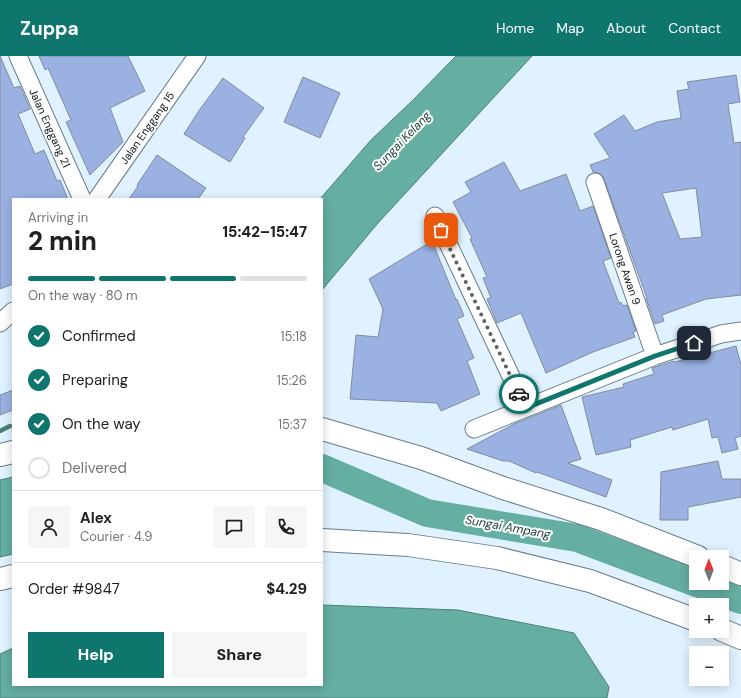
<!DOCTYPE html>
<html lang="en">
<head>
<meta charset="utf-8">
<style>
	:root { --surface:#fff; --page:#f6f6f6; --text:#202124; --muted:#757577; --line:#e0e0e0; --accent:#0f766e }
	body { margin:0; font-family:"DM Sans",sans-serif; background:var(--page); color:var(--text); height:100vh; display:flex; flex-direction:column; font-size:15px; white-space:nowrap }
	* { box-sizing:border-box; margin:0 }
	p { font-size:13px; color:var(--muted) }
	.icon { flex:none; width:22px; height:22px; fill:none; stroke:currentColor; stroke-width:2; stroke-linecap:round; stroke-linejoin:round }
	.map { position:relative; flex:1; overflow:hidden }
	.side { position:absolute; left:12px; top:142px; width:311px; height:488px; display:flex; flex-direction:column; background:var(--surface); border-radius:0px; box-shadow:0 2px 10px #0003 }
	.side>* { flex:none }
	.needle { width:26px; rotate:359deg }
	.buttons { position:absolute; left:689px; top:494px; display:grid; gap:8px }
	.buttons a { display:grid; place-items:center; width:40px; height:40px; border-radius:0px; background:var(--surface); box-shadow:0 2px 10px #0003; font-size:20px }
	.pin { position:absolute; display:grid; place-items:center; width:34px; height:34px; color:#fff; margin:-17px; border-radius:8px; box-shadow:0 2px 6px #0006 }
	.courier { position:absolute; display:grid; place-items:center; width:40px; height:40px; margin:-20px; border:3px solid #0f766e; border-radius:50%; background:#fff; color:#222; box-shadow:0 1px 5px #0007 }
	.overview em { font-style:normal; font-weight:800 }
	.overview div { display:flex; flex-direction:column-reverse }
	.overview { display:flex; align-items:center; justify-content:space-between; height:68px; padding:0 16px }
	h1 { font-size:26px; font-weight:800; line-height:30px }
	.bar { display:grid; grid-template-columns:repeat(4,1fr); gap:6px 4px; align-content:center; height:48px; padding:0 16px }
	.bar i { height:5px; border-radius:3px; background:var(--line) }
	.bar .active { background:var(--accent) }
	.bar p { grid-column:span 4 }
	.line { display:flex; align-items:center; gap:10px; padding:0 16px; border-top:1px solid var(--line) }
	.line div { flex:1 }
	.round { display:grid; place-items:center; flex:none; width:42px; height:42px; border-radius:0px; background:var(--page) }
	ol { padding:0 16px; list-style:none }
	li { display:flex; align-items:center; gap:12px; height:44px }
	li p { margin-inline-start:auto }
	li .icon { padding:4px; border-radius:50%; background:var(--accent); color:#fff; stroke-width:4 }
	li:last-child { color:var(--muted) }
	li i { width:22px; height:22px; border:2px solid var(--line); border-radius:50% }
	.button { display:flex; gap:8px; margin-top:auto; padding:8px 16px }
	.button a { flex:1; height:46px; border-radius:0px; background:var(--accent); color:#fff; font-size:16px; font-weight:800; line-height:46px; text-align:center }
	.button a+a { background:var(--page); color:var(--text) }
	header { display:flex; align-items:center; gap:24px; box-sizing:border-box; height:56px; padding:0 20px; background:var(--accent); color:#fff }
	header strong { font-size:19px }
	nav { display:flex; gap:22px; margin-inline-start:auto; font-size:14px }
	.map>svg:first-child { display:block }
	.water { fill:#65aea2; stroke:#4b8079 }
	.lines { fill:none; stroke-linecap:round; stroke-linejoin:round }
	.stream { stroke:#4b8079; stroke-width:4.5 }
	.river { stroke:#65aea2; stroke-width:28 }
	.building { fill:#9ab1e2; stroke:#828ca0; fill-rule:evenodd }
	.minor-casing { stroke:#687c8a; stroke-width:19 }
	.motorway-casing { stroke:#687c8a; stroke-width:24 }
	.minor { stroke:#fff; stroke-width:17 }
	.motorway { stroke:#fff; stroke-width:22 }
	.done { stroke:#57626a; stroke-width:4; stroke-dasharray:0 7.2 }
	.route { stroke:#0f766e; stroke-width:5 }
	.labels { text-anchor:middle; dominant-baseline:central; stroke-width:4; stroke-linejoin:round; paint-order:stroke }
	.street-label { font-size:11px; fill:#0d151a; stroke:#fff }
	.water-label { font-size:12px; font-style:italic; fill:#183c36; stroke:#fff }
</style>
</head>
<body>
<header>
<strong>Zuppa</strong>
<nav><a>Home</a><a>Map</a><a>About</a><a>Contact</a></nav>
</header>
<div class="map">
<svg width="741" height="642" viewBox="0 0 741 642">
	<rect width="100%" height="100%" fill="#e0f2ff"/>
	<!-- water -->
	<path class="water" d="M456,0H532L378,167L322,234V143H320L371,84L412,45Z
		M13,421V498L0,501V424Z
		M322,549L458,554L574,577L609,631L607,642H0V598L13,592V629H322Z"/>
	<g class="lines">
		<!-- stream -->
		<path class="stream" d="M0,375L10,370"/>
		<!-- river -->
		<path class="river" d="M322,412L427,457L577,482L696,527
			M697,527L741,544"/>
	</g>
	<!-- building -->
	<path class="building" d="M0,0L14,32L20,30L30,53L18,58L35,98L44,94L57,125L60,124L68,143H13V228L0,233Z
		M39,0H128L145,35L110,52L123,86L90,119L66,66L71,64L48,12L45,14Z
		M736,19L740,46L728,48L734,87L741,86V239L706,243L662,259L664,265L655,268L646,242H647L604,123L601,118L593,116L590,109L610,102L594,78L624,59L635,75L657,66L681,62L677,35L689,33L687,26ZM696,132L702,181L680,183L662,137Z
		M303,21L340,37L320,82L284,66Z
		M223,22L264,52L243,81L245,82L230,106L184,78L198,56Z
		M157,99L206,132L198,143H129L138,130L137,129Z
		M504,106L520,135L566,118L580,155L593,150L611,202L603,205L619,247L621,246L623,250L627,249L636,275L633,276L635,281L593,296L546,317L521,257L497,267L487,243L491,242L483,222L487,221L470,183L472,182L453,146L471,136L465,126Z
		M432,185L456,244L457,243L464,260L457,263L474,302L467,305L480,338L441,355L437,347L350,343L356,279L378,281L383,253L369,223Z
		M736,290L741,309V380L735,382L738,393L722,397L718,381L712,382L708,363L673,374L672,371L630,384L631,391L596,399L582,341L624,331L623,328L654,318L652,312L655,311L674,305L675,306Z
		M13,334V354L0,359V339Z
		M561,349L581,403L568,407L612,424L606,441L537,416L536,417L509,405H503L467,393L514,368Z
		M718,405L722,423H741V441L688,451V464H660L661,416Z"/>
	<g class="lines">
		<!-- minor casing -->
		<g class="minor-casing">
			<path id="minor" d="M18,0L82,143
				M595,126L655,300
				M97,143L197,0
				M435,160L526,352
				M0,267L13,255
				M474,373L655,300L721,278L741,275"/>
		</g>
		<!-- motorway casing -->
		<g class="motorway-casing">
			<path id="motorway" d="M322,373L421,402L503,432L601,463L698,501
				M0,399L13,396
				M322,484L408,489L497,502L590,525L696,564
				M722,510L741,518
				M0,523L13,520
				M722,574L741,582"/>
		</g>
		<!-- minor -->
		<use href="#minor" class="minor"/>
		<!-- motorway -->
		<use href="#motorway" class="motorway"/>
	</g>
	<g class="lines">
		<!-- done -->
		<path class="done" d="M441,174L519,338"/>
		<!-- route -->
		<path class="route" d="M519,338L526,352L655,300L694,287"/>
	</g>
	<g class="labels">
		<!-- street labels -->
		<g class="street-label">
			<text transform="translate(50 72) rotate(66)">Jalan Enggang 21</text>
			<text transform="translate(147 72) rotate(-55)">Jalan Enggang 15</text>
			<text transform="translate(625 213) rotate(71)">Lorong Awan 9</text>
		</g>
		<!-- water labels -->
		<g class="water-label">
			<text transform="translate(402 85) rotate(-46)">Sungai Kelang</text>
			<text transform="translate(508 471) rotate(10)">Sungai Ampang</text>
		</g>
	</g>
</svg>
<div class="buttons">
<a><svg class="needle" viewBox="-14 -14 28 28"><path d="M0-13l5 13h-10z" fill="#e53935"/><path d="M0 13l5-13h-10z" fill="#757577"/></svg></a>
<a>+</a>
<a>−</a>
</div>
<div class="pin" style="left:441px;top:174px;background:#ea580c"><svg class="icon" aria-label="bag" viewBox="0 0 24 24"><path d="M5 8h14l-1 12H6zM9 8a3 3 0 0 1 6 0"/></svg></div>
<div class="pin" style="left:694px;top:287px;background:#1f2937"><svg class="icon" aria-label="home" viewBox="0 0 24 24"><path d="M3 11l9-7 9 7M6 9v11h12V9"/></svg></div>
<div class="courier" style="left:519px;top:338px"><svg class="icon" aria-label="car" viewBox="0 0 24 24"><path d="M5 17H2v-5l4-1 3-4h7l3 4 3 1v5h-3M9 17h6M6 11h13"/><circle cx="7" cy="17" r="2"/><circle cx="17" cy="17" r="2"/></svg></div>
<section class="side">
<div class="overview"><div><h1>2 min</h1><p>Arriving in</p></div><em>15:42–15:47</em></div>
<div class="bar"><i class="active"></i><i class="active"></i><i class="active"></i><i></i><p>On the way · 80 m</p></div>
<ol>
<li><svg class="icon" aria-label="check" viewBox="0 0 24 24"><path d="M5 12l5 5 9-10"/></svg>Confirmed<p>15:18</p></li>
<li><svg class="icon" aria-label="check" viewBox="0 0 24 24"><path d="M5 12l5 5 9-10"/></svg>Preparing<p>15:26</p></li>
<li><svg class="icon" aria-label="check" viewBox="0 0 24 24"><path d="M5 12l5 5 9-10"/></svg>On the way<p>15:37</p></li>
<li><i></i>Delivered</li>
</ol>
<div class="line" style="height:72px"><a class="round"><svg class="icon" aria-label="person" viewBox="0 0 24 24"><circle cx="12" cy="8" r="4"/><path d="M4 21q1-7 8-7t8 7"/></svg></a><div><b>Alex</b><p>Courier · 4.9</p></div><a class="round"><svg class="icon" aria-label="chat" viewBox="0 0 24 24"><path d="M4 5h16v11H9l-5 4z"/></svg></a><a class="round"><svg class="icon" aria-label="phone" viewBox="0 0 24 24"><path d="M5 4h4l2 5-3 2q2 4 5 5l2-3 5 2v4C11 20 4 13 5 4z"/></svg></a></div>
<div class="line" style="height:52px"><div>Order #9847</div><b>$4.29</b></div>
<div class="button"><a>Help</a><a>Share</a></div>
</section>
</div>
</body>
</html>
